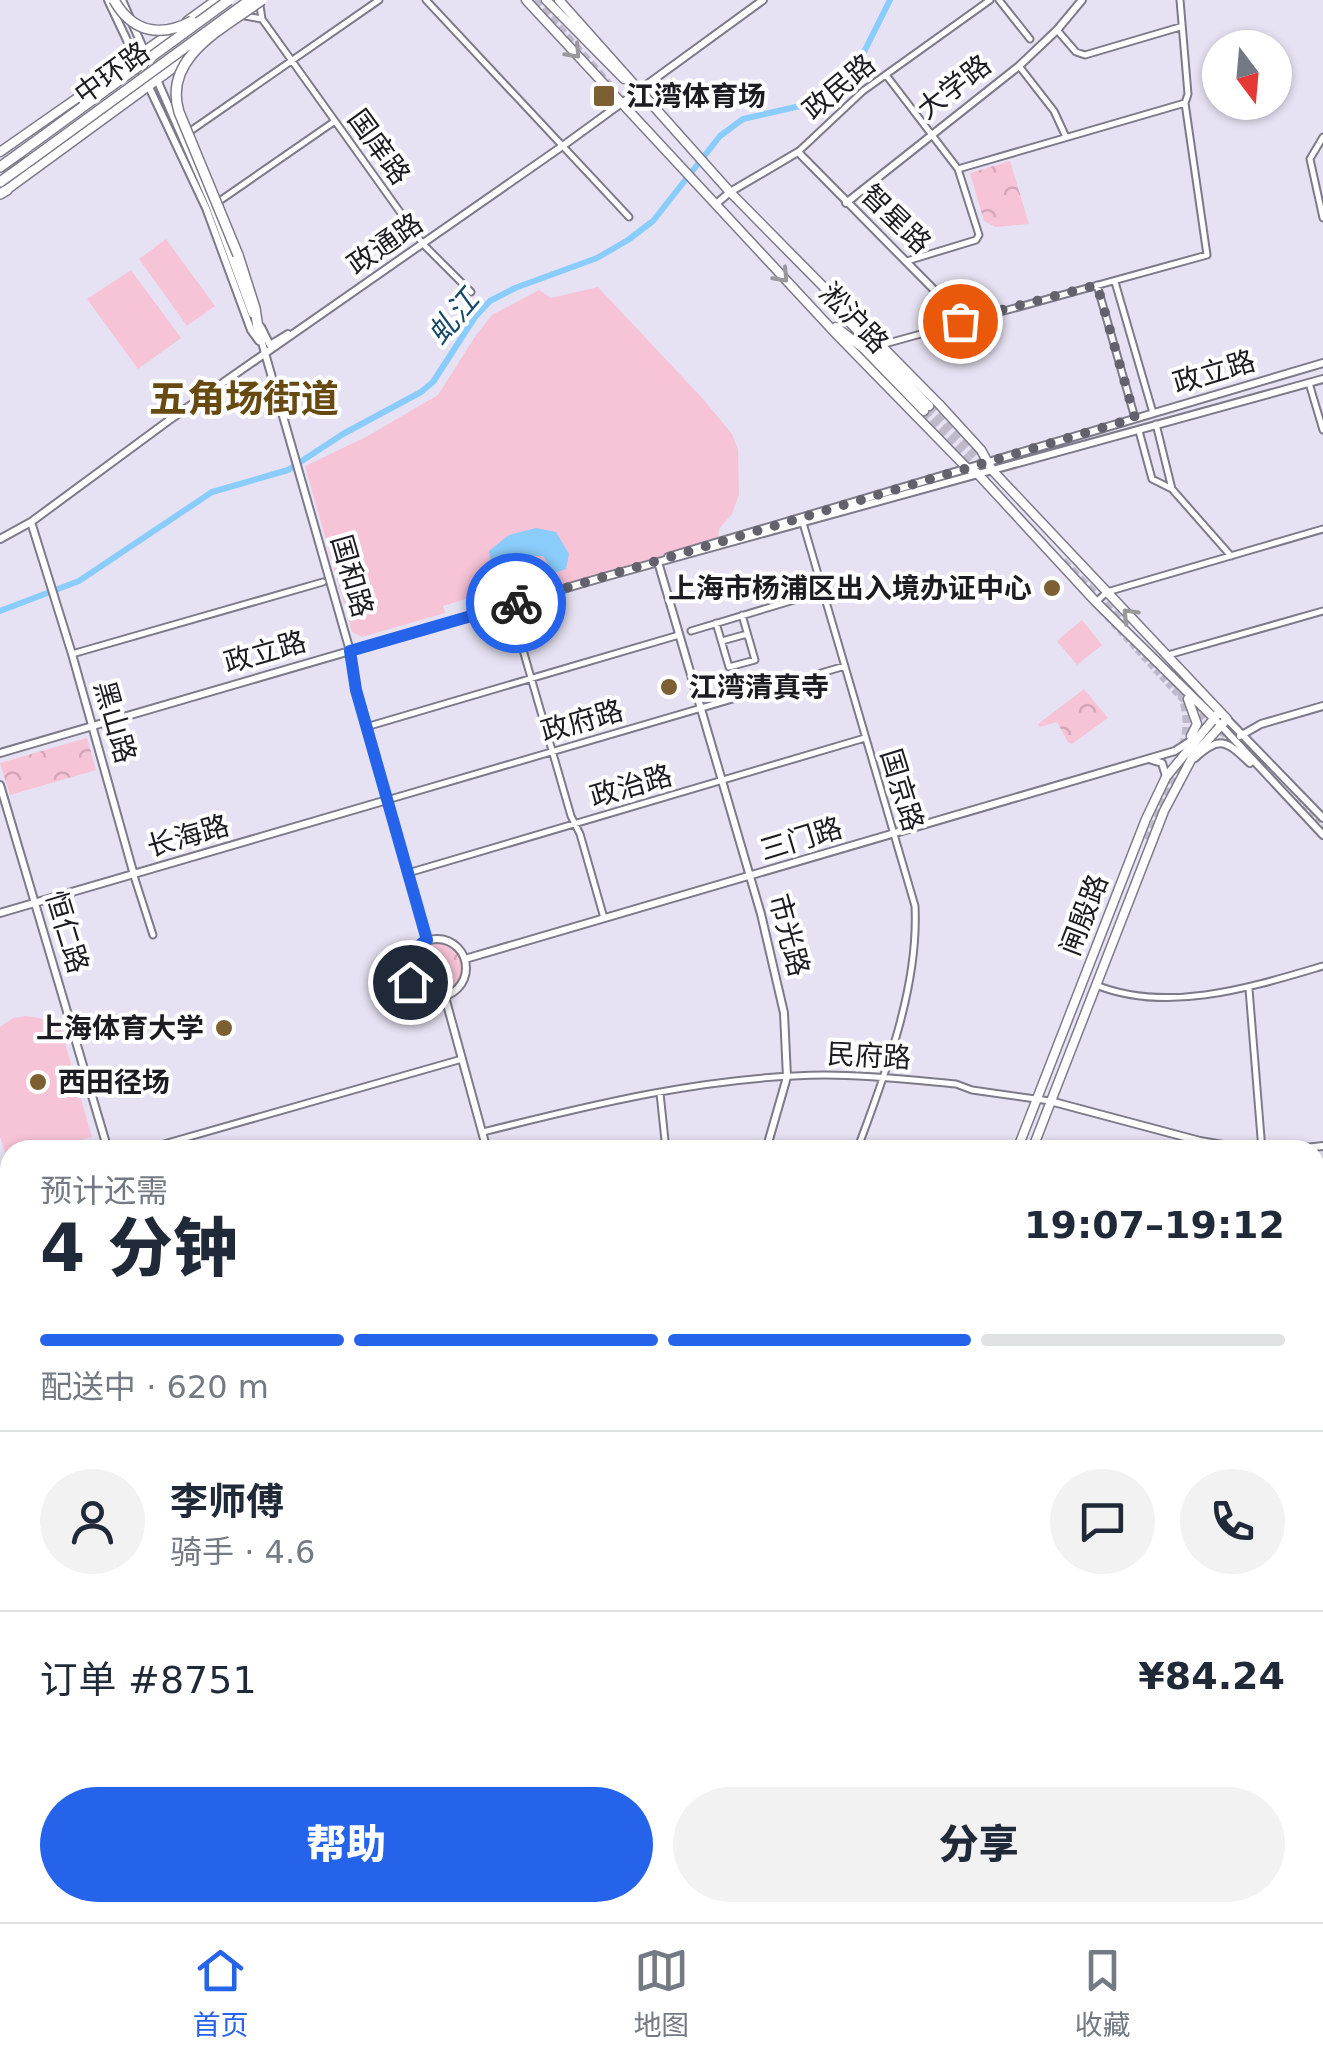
<!DOCTYPE html>
<html lang="zh">
<head>
<meta charset="utf-8">
<style>
	:root { --surface:#fff; --page:#f2f2f3; --text:#1f2937; --muted:#747a83; --line:#e0e1e3; --accent:#2563eb }
	body { margin:0; font-family:"DejaVu Sans","Noto Sans SC",sans-serif; background:var(--page); color:var(--text); height:100vh; display:flex; flex-direction:column; font-size:38px; white-space:nowrap }
	* { box-sizing:border-box; margin:0 }
	p { font-size:32px; color:var(--muted) }
	.icon { flex:none; width:55px; height:55px; fill:none; stroke:currentColor; stroke-width:2; stroke-linecap:round; stroke-linejoin:round }
	.map { position:relative; flex:1; overflow:hidden }
	.panel { position:absolute; left:0px; top:1140px; width:1325px; height:782px; display:flex; flex-direction:column; background:var(--surface); border-radius:30px 30px 0 0; box-shadow:0 2px 8px #0004 }
	.panel>* { flex:none }
	.needle { width:65px; rotate:164deg }
	.buttons { position:absolute; left:1202px; top:30px; display:grid; gap:20px }
	.buttons a { display:grid; place-items:center; width:90px; height:90px; border-radius:50%; background:var(--surface); box-shadow:0 2px 8px #0004; font-size:50px }
	.pin { position:absolute; display:grid; place-items:center; width:85px; height:85px; color:#fff; margin:-42px; border:5px solid #fff; border-radius:50%; box-shadow:0 2px 10px #0007 }
	.courier { position:absolute; display:grid; place-items:center; width:100px; height:100px; margin:-50px; border:8px solid #2563eb; border-radius:50%; background:#fff; color:#222; box-shadow:0 2px 12px #0007 }
	.overview em { font-style:normal; font-weight:800 }
	.overview div { display:flex; flex-direction:column-reverse }
	.overview { display:flex; align-items:center; justify-content:space-between; height:170px; padding:0 40px }
	h1 { font-size:65px; font-weight:800; line-height:75px }
	.bar { display:grid; grid-template-columns:repeat(4,1fr); gap:15px 10px; align-content:center; height:120px; padding:0 40px }
	.bar i { height:12px; border-radius:8px; background:var(--line) }
	.bar .on { background:var(--accent) }
	.bar p { grid-column:span 4 }
	.line { display:flex; align-items:center; gap:25px; padding:0 40px; border-top:2px solid var(--line) }
	.line div { flex:1 }
	.round { display:grid; place-items:center; flex:none; width:105px; height:105px; border-radius:52px; background:var(--page) }
	.action { display:flex; gap:20px; margin-top:auto; padding:20px 40px }
	.action a { flex:1; height:115px; border-radius:60px; background:var(--accent); color:#fff; font-size:40px; font-weight:800; line-height:115px; text-align:center }
	.action a+a { background:var(--page); color:var(--text) }
	.tabs { display:flex; justify-content:space-around; align-items:center; height:140px; border-top:2px solid var(--line); background:var(--surface); font-size:28px; color:var(--muted) }
	.tabs a { display:grid; justify-items:center; gap:5px }
	.tabs .on { color:var(--accent) }
	.map>svg:first-child { display:block }
	.park { fill:url(#park-crowns) }
	.pitch { fill:#f7c3d7 }
	.water { fill:#8accfb }
	.lines { fill:none; stroke-linecap:round; stroke-linejoin:round }
	.stream { stroke:#8accfb; stroke-width:2.5 }
	.canal { stroke:#8accfb; stroke-width:6 }
	.secondary-tunnel { stroke:#bebac9; stroke-width:6; stroke-dasharray:6 3; stroke-linecap:butt }
	.primary-tunnel { stroke:#bebac9; stroke-width:8; stroke-dasharray:8 4; stroke-linecap:butt }
	.street-casing { stroke:#7d7a89; stroke-width:9 }
	.secondary-casing { stroke:#7d7a89; stroke-width:10 }
	.primary-casing { stroke:#7d7a89; stroke-width:11 }
	.highway-casing { stroke:#7d7a89; stroke-width:12 }
	.street { stroke:#fff; stroke-width:5 }
	.secondary { stroke:#fff; stroke-width:6 }
	.primary { stroke:#fff; stroke-width:8 }
	.highway { stroke:#fff; stroke-width:9 }
	.highway-bridge-casing { stroke:#7d7a89; stroke-width:12; stroke-linecap:butt }
	.highway-bridge { stroke:#fff; stroke-width:9 }
	.oneway { stroke:#99999c }
	.done { stroke:#63616b; stroke-width:10; stroke-dasharray:0 18 }
	.route { stroke:#2563eb; stroke-width:12 }
	.poi-dot { fill:#7c6033; stroke:#fff; stroke-width:4 }
	.labels { text-anchor:middle; dominant-baseline:central; stroke-width:8; stroke-linejoin:round; paint-order:stroke }
	.street-label { font-size:28px; fill:#1d1c22; stroke:#fff }
	.poi-label { font-size:28px; font-weight:bold; fill:#1d1c22; stroke:#fff; text-anchor:start }
	.water-label { font-size:30px; font-style:italic; fill:#164867; stroke:#fff }
	.district-label { font-size:38px; font-weight:bold; fill:#674912; stroke:#fff }
</style>
</head>
<body>
<div class="map">
<svg width="1323" height="1922" viewBox="0 0 1323 1922">
	<defs>
		<pattern id="park-crowns" width="20" height="18" patternUnits="userSpaceOnUse" patternTransform="scale(2.5)"><rect width="20" height="18" fill="#f7c3d7"/><path d="M2 6a3 3 0 1 1 6 0M12 15a3 3 0 1 1 6 0" fill="none" stroke="#d3a7b8"/></pattern>
	</defs>
	<rect width="100%" height="100%" fill="#e6e2f3"/>
	<!-- park -->
	<path class="park" d="M1010,161L1029,224L995,227L984,221L970,173Z
		M1084,689L1108,718L1072,744L1068,742L1057,722L1040,727L1038,724Z
		M87,738L96,770L10,795L0,763Z
		M411 968a26 26 0 1 1 52 0a26 26 0 1 1-52 0Z
		M1323,1791V1922H1209L1210,1913L1315,1912V1794Z"/>
	<!-- pitch -->
	<path class="pitch" d="M166,239L215,306L187,326L139,259Z
		M131,270L181,338L138,369L87,299Z
		M598,287L703,399L732,434L738,450L739,494L732,514L719,529L718,540L545,590L517,583L443,606L445,613L362,637L352,632L305,466L366,437L438,395L476,335L492,315L539,290L551,298Z
		M1082,620L1102,645L1077,665L1057,641Z
		M26,1016L40,1018L52,1025L59,1022L92,1137L83,1139L76,1150H10V1159L7,1160L0,1136V1027L13,1018Z"/>
	<!-- water -->
	<path class="water" d="M536,528L556,532L569,554L566,569L554,573L543,556H530L492,570L489,551L509,535Z"/>
	<g class="lines">
		<!-- stream -->
		<path class="stream" d="M1315,1394L1323,1393
			M1315,1865L1323,1862
			M825,1922L830,1912
			M1283,1922L1286,1912"/>
		<!-- canal -->
		<path class="canal" d="M0,611L79,581L212,492L288,470L343,434L421,392L433,382L475,317L490,301L515,288L597,258L628,240L653,221L720,136L743,119L800,106L841,83L858,64L890,0"/>
		<!-- secondary-tunnel -->
		<path class="secondary-tunnel" d="M1052,557L1180,697L1235,744
			M1295,801L1323,829"/>
		<!-- primary-tunnel -->
		<path class="primary-tunnel" d="M535,0L614,90
			M929,406L987,469
			M924,411L977,471
			M1063,561L1126,626
			M1172,664L1187,691
			M1175,681C1187,703 1190,725 1182,749
			M1148,840L1183,758"/>
		<!-- street casing -->
		<g class="street-casing">
			<path id="street" d="M426,0L629,217
				M999,0L1030,39
				M1180,0L1188,94L1185,103
				M260,6L262,19L423,244L471,292
				M245,16L262,19
				M1057,30L1076,52L1085,55L1180,27
				M1019,66L1054,111L1066,137
				M886,75L958,169L979,235L976,240L907,261
				M189,132L379,0
				M1323,137L1310,159L1323,218
				M798,152L863,91L990,0
				M958,169L1185,103
				M218,202L335,121
				M1115,282L1153,413
				M1097,285L1135,418
				M881,345L1207,255L1185,103
				M1309,383L1323,430
				M1156,424L1172,489
				M1139,431L1152,479L1172,489L1231,556
				M803,523L915,906C919,987 885,1075 857,1150
				M1096,602L1107,592L1323,529
				M510,605L571,816L580,834L604,918
				M716,623L729,667L755,660L742,615
				M691,631L824,591
				M722,641L747,634
				M72,654L323,582
				M1168,655L1323,611
				M366,727L679,635
				M387,800L845,666
				M408,873L865,738
				M134,876L153,935
				M1096,985C1168,1014 1252,987 1323,966
				M1249,989L1262,1150
				M660,1093L666,1150
				M483,1132C594,1104 709,1076 825,1075C868,1075 913,1080 956,1084L972,1090L1050,1101
				M143,1150L462,1059
				M1315,1782L1323,1780
				M522,1922L528,1912
				M1197,1922L1199,1912"/>
		</g>
		<!-- secondary casing -->
		<g class="secondary-casing">
			<path id="secondary" d="M108,0L206,208L251,330L259,341
				M122,0L212,205L252,314
				M846,203L1019,66L1057,30L1082,0
				M716,204L730,192L798,152L948,304L960,321
				M257,325L350,651L356,690L427,940
				M261,327L270,345L288,334
				M31,522L72,654L134,875
				M0,539L31,522L168,421L564,145L763,0
				M668,557L1323,363
				M658,562L761,914L784,1013L787,1077L766,1150
				M1214,718L1323,835
				M1227,719L1323,818
				M1240,736L1261,724L1323,706
				M0,753L604,577L1323,379
				M1195,758C1221,734 1227,742 1250,763
				M1149,759L1162,763L1166,776
				M0,785L108,1150
				M0,913L387,800
				M408 968a29 29 0 1 1 58 0a29 29 0 1 1-58 0Z
				M465,959L1175,751L1195,738
				M445,997L487,1150
				M1050,1101L1200,1141L1251,1150
				M1287,1150L1323,1146
				M0,1740L10,1737
				M148,1912L150,1922
				M539,1912L548,1922
				M404,1922L415,1912
				M1032,1922L1034,1912
				M1041,1922L1044,1912"/>
		</g>
		<!-- primary casing -->
		<g class="primary-casing">
			<path id="primary" d="M526,0L838,336L966,467L977,473L1096,602L1214,718
				M546,0L624,79
				M559,0L730,192L939,404L981,450L992,470L1227,719L1193,756L1164,811L1032,1150
				M187,21L216,0
				M0,152L176,29
				M5,191L187,58
				M836,308L929,406
				M836,327L863,348L924,411
				M1188,699L1197,724L1191,736
				M1017,1150L1146,819L1166,777L1217,715
				M0,1404L10,1401
				M1315,1532L1323,1534
				M1315,1551L1323,1552
				M714,1922L718,1912
				M731,1922L735,1912"/>
		</g>
		<!-- highway casing -->
		<g class="highway-casing">
			<path id="highway" d="M0,167L21,152
				M0,182L28,162
				M0,194L7,190
				M238,255L255,308L258,328"/>
		</g>
		<!-- street -->
		<use href="#street" class="street"/>
		<!-- secondary -->
		<use href="#secondary" class="secondary"/>
		<!-- primary -->
		<use href="#primary" class="primary"/>
		<!-- highway -->
		<use href="#highway" class="highway"/>
		<!-- highway-bridge casing -->
		<g class="highway-bridge-casing">
			<path id="highway-bridge" d="M114,0C132,32 160,38 192,21
				M21,152L229,0
				M28,162L250,0
				M238,255L179,112C162,57 224,28 262,0"/>
		</g>
		<!-- highway-bridge -->
		<use href="#highway-bridge" class="highway-bridge"/>
	</g>
	<!-- one-way arrows -->
	<defs><path id="oneway-chevron" d="M-2-3.5L2.5 0L-2 3.5" fill="none" stroke-width="1.6" stroke-linecap="round" stroke-linejoin="round" transform="scale(2.5)"/></defs>
	<g class="oneway">
		<use href="#oneway-chevron" transform="translate(574 52) rotate(47)"/>
		<use href="#oneway-chevron" transform="translate(782 276) rotate(47)"/>
		<use href="#oneway-chevron" transform="translate(1129 615) rotate(-134)"/>
	</g>
	<g class="lines">
		<!-- done -->
		<path class="done" d="M516,603L1135,418L1097,285L960,321"/>
		<!-- route -->
		<path class="route" d="M410,982C404,963 410,950 427,940L356,690L350,651L516,603"/>
	</g>
	<!-- markers -->
	<g class="poi-dot">
		<rect x="592" y="84" width="24" height="24" rx="5"/>
		<circle cx="1052" cy="588" r="10"/>
		<circle cx="669" cy="687" r="10"/>
		<circle cx="224" cy="1028" r="10"/>
		<circle cx="38" cy="1082" r="10"/>
	</g>
	<g class="labels">
		<!-- street labels -->
		<g class="street-label">
			<text transform="translate(112 73) rotate(-36)">中环路</text>
			<text transform="translate(839 87) rotate(-40)">政民路</text>
			<text transform="translate(954 87) rotate(-38)">大学路</text>
			<text transform="translate(379 147) rotate(54)">国庠路</text>
			<text transform="translate(896 219) rotate(44)">智星路</text>
			<text transform="translate(385 244) rotate(-35)">政通路</text>
			<text transform="translate(854 318) rotate(46)">淞沪路</text>
			<text transform="translate(1214 372) rotate(-17)">政立路</text>
			<text transform="translate(352 576) rotate(74)">国和路</text>
			<text transform="translate(265 652) rotate(-16)">政立路</text>
			<text transform="translate(582 721) rotate(-16)">政府路</text>
			<text transform="translate(115 722) rotate(74)">黑山路</text>
			<text transform="translate(631 786) rotate(-16)">政治路</text>
			<text transform="translate(902 790) rotate(73)">国京路</text>
			<text transform="translate(188 836) rotate(-16)">长海路</text>
			<text transform="translate(801 839) rotate(-17)">三门路</text>
			<text transform="translate(1084 915) rotate(-69)">闸殷路</text>
			<text transform="translate(67 932) rotate(73)">恒仁路</text>
			<text transform="translate(789 935) rotate(75)">市光路</text>
			<text transform="translate(869 1056) rotate(3)">民府路</text>
		</g>
		<!-- poi labels -->
		<g class="poi-label">
			<text x="626" y="96">江湾体育场</text>
			<text x="1032" y="588" text-anchor="end">上海市杨浦区出入境办证中心</text>
			<text x="689" y="687">江湾清真寺</text>
			<text x="204" y="1028" text-anchor="end">上海体育大学</text>
			<text x="58" y="1082">西田径场</text>
		</g>
		<!-- water labels -->
		<g class="water-label">
			<text transform="translate(453 317) rotate(-50)">虬江</text>
		</g>
		<!-- district labels -->
		<g class="district-label">
			<text x="244" y="399">五角场街道</text>
		</g>
	</g>
</svg>
<div class="buttons">
<a><svg class="needle" viewBox="-14 -14 28 28"><path d="M0-13l5 13h-10z" fill="#e53935"/><path d="M0 13l5-13h-10z" fill="#747a83"/></svg></a>
</div>
<div class="pin" style="left:960px;top:321px;background:#ea580c"><svg class="icon" aria-label="bag" viewBox="0 0 24 24"><path d="M5 8h14l-1 12H6zM9 8a3 3 0 0 1 6 0"/></svg></div>
<div class="pin" style="left:410px;top:982px;background:#1f2937"><svg class="icon" aria-label="home" viewBox="0 0 24 24"><path d="M3 11l9-7 9 7M6 9v11h12V9"/></svg></div>
<div class="courier" style="left:516px;top:603px"><svg class="icon" aria-label="bike" viewBox="0 0 24 24"><circle cx="6" cy="16" r="4"/><circle cx="18" cy="16" r="4"/><path d="M6 16l4-8h5l3 8M10 8l3 8H6M13 5h3"/></svg></div>
<section class="panel">
<div class="overview"><div><h1>4 分钟</h1><p>预计还需</p></div><em>19:07–19:12</em></div>
<div class="bar"><i class="on"></i><i class="on"></i><i class="on"></i><i></i><p>配送中 · 620 m</p></div>
<div class="line" style="height:180px"><a class="round"><svg class="icon" aria-label="person" viewBox="0 0 24 24"><circle cx="12" cy="8" r="4"/><path d="M4 21q1-7 8-7t8 7"/></svg></a><div><b>李师傅</b><p>骑手 · 4.6</p></div><a class="round"><svg class="icon" aria-label="chat" viewBox="0 0 24 24"><path d="M4 5h16v11H9l-5 4z"/></svg></a><a class="round"><svg class="icon" aria-label="phone" viewBox="0 0 24 24"><path d="M5 4h4l2 5-3 2q2 4 5 5l2-3 5 2v4C11 20 4 13 5 4z"/></svg></a></div>
<div class="line" style="height:130px"><div>订单 #8751</div><b>¥84.24</b></div>
<div class="action"><a>帮助</a><a>分享</a></div>
</section>
</div>
<nav class="tabs">
<a class="on"><svg class="icon" aria-label="home" viewBox="0 0 24 24"><path d="M3 11l9-7 9 7M6 9v11h12V9"/></svg>首页</a>
<a><svg class="icon" aria-label="map" viewBox="0 0 24 24"><path d="M3 6l6-2 6 2 6-2v14l-6 2-6-2-6 2zM9 4v14M15 6v14"/></svg>地图</a>
<a><svg class="icon" aria-label="saved" viewBox="0 0 24 24"><path d="M7 4h10v16l-5-4-5 4z"/></svg>收藏</a>
</nav>
</body>
</html>
